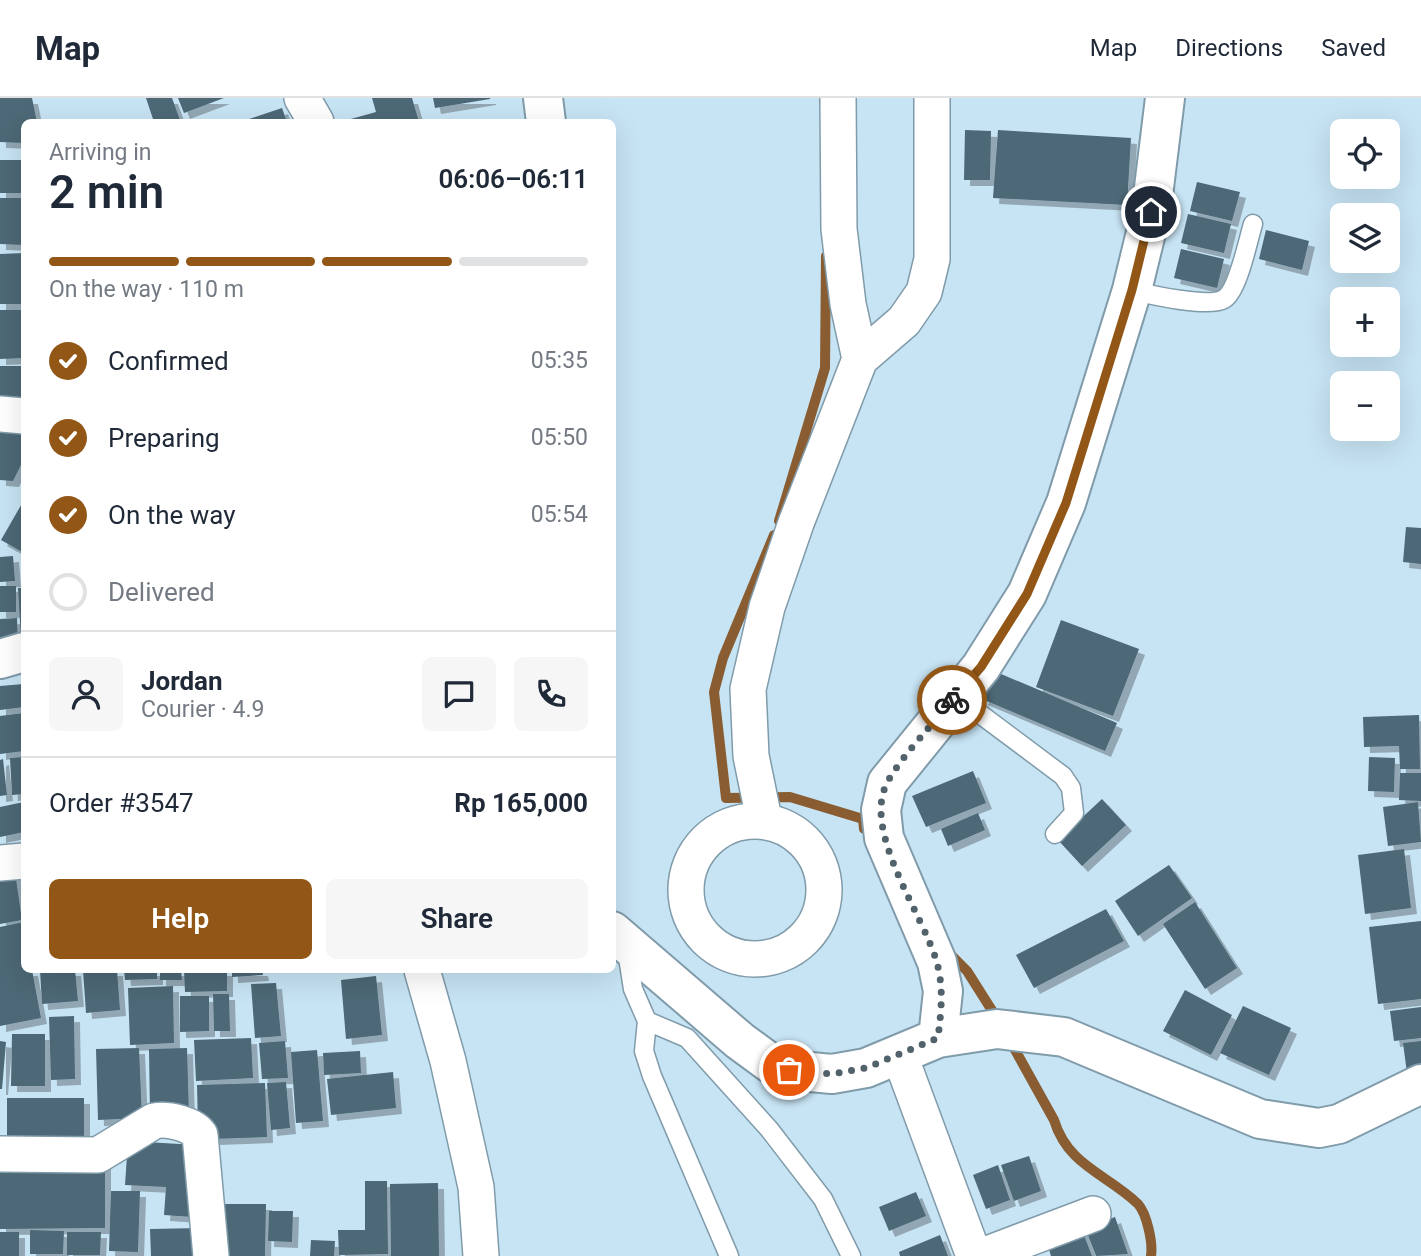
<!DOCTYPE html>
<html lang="en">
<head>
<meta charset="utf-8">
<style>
	:root { --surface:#fff; --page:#f6f6f7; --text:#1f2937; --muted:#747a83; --line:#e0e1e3; --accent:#925716 }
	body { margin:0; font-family:Roboto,sans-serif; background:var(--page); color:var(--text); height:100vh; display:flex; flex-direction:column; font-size:26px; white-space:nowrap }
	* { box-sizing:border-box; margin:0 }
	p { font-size:23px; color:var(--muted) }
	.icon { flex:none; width:38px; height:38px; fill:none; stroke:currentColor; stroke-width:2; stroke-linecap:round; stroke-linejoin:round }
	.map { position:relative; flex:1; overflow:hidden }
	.sheet { position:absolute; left:21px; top:21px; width:595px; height:854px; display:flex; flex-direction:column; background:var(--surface); border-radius:10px; box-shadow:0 7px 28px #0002 }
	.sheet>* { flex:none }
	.controls { position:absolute; left:1330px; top:21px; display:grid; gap:14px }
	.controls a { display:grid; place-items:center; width:70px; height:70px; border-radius:10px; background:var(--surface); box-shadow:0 7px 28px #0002; font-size:35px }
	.pin { position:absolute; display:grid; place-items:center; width:60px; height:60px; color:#fff; margin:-30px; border:4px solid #fff; border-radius:50%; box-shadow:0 2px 7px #0007 }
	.courier { position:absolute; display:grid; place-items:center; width:70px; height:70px; margin:-35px; border:5px solid #925716; border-radius:50%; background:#fff; color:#222; box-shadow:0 2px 9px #0007 }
	.summary em { font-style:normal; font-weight:600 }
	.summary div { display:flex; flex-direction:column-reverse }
	.summary { display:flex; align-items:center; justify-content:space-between; height:119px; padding:0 28px }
	h1 { font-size:46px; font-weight:600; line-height:52px }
	.bar { display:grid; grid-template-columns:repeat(4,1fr); gap:10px 7px; align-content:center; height:84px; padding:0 28px }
	.bar i { height:9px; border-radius:5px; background:var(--line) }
	.bar .on { background:var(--accent) }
	.bar p { grid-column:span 4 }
	.line { display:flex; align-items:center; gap:18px; padding:0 28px; border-top:2px solid var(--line) }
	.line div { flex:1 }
	.round { display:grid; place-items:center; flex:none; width:74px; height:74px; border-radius:10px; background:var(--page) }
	ol { padding:0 28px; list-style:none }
	li { display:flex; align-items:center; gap:21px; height:77px }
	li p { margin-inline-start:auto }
	li .icon { padding:7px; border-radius:50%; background:var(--accent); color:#fff; stroke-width:4 }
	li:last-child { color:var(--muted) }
	li i { width:38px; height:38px; border:4px solid var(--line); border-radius:50% }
	.primary-button { display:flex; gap:14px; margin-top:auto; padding:14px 28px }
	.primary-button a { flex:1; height:80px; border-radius:10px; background:var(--accent); color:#fff; font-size:28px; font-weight:600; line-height:80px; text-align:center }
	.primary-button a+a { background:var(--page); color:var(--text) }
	header { display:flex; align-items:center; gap:42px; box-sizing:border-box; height:98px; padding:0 35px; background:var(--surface); border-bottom:2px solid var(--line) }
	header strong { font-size:33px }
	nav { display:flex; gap:38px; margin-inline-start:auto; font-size:24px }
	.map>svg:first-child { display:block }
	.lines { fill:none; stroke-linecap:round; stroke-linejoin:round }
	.stream { stroke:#895d31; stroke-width:10 }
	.building { fill:#4d6776; filter:url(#shadow) }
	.service-casing { stroke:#809baa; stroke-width:21 }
	.minor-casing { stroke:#809baa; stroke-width:38 }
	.tertiary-casing { stroke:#809baa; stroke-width:42 }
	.service { stroke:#fff; stroke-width:18 }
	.minor { stroke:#fff; stroke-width:35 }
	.tertiary { stroke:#fff; stroke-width:38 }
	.done { stroke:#51626b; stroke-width:7; stroke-dasharray:0 12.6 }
	.route { stroke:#925716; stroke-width:9 }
</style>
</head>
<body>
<header>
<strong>Map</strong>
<nav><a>Map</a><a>Directions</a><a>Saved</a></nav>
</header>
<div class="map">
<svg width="1421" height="1158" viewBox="0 0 1421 1158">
	<defs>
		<filter id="shadow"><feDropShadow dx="6" dy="6" stdDeviation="0" flood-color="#0004"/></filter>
	</defs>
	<rect width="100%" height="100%" fill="#c7e4f4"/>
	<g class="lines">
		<!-- stream -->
		<path class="stream" d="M779,423L825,270L826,158
			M774,437L723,560L714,594L726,700L790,699L863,721L864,731
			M949,855L967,873L998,922
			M1009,941L1054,1022C1068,1068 1107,1076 1138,1106C1147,1116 1153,1145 1151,1158"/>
	</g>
	<!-- building -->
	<path class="building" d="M0,0H32L37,24H24V45L0,44Z
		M146,0H172L180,22L154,24Z
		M178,0H224L184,15Z
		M372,0H412L419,24H340L376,14Z
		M433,0H490V1L435,10Z
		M282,10L287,24H240Z
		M965,32L991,33L990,82H964Z
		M998,32L1131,40L1127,107L993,100Z
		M0,62H22V95H0Z
		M1197,84L1240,94L1232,123L1190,113Z
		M0,100H24V147L0,146Z
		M1188,116L1231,126L1224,155L1181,145Z
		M1266,132L1309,143L1302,172L1259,161Z
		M1181,151L1224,161L1217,190L1174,180Z
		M24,155V206H0V156Z
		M0,212H24V260L0,261Z
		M0,268H24V307H0Z
		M0,333L24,334V361L13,383L0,382Z
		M24,402V455L1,442Z
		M1406,429L1421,430V466L1403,464Z
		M13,458L15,483L0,484V459Z
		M0,488H16V514H0Z
		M18,490H24V540H21Z
		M17,520L18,551L0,552V521Z
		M1061,522L1139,551L1113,618L1036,589Z
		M994,573L1117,625L1105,653L982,601Z
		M24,586V609L0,612V588Z
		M24,615V653L0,656V618Z
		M1419,617L1420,671H1400L1399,648L1364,649L1363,619Z
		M24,659V696L12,697L10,660Z
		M1369,659L1395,660L1394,694L1368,693Z
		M3,661L7,697L0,698V662Z
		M973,673L986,705L926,729L912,698Z
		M1400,675H1421V703L1399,702Z
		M1102,701L1126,727L1082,768L1058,742Z
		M24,704V734L0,739V709Z
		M1418,704L1421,744L1388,748L1383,709Z
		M978,715L985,732L948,748L941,731Z
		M1404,751L1411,810L1365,816L1358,757Z
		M14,767L22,822L0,826V769Z
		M1169,767L1192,800L1138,838L1115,803Z
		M1195,804L1237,870L1205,891L1163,826Z
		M1106,811L1124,843L1034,890L1016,857Z
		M1421,823V901L1378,906L1369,829Z
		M24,824V872H32L41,920L0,928V829Z
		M40,872H75L78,903L42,906Z
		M83,872H117L120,912L86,915Z
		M124,872H157V881L125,882Z
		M160,872H181L182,882H160Z
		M184,872H227V893L185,894Z
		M232,872H262L263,877L232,879Z
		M376,878L382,937L346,941L341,882Z
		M276,885L281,938L255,940L251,886Z
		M173,888L174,945L130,947L128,890Z
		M1185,892L1232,917L1211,957L1163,933Z
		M213,896H229L230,933H214Z
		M180,898H209V933L180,934Z
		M1243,908L1291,930L1269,977L1220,955Z
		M1421,909V940L1394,943L1390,913Z
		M74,918L75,981L51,982L49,919Z
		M12,936H45V988H11Z
		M251,940L253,980L196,983L194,942Z
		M0,943L6,944L2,991H0Z
		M285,943L288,980L262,981L259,945Z
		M1421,943V973L1407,975L1403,945Z
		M139,950L142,1020L98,1022L96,951Z
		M187,950L189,1016L150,1017L149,951Z
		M317,952L323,1023L296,1025L291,954Z
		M360,953L361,975L324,977L323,955Z
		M393,974L396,1010L331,1017L327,981Z
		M286,984L290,1030L271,1032L267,985Z
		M265,985L267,1039L212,1041L198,1028L197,987Z
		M7,1000H84V1049L7,1050Z
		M128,1043L197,1047L193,1119L164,1117L166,1089L125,1087Z
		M1029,1058L1041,1093L1014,1103L1001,1067Z
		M0,1061H105V1130L0,1131Z
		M998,1067L1010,1102L986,1111L973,1077Z
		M365,1083H387L388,1156L339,1157L338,1132H365Z
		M438,1085L439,1158H391L390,1086Z
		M111,1093H140L138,1154L109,1153Z
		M916,1094L926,1118L889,1133L879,1109Z
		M215,1106H266L265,1158H215Z
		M269,1113H293L292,1144L268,1143Z
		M1115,1119L1128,1156L1096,1158L1085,1130Z
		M202,1130V1158H151L150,1131Z
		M30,1132L64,1133L63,1156H30Z
		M1082,1132L1092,1158H1051L1047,1145Z
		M0,1134H19V1158H0Z
		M67,1134H101L100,1157H67Z
		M940,1137L948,1158H900L899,1154Z
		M311,1142L335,1143L334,1158H310Z"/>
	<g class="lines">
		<!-- service casing -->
		<g class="service-casing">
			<path id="service" d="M1132,192C1150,197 1209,210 1224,201C1238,193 1248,142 1253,126
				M956,598L1063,678L1071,690L1074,715L1055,736
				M627,853L633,891L647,923L687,940L769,1031L823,1101L851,1158
				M647,923L644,953L652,978L729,1158"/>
		</g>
		<!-- minor casing -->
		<g class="minor-casing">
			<path id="minor" d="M302,0L316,24
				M838,0L839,131L848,206L860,261
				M0,316L24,318
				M764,721L751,658L748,591L767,509L796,425L860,261L904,223L924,194L932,161V0
				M686 792a69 69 0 1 1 138 0a69 69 0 1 1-138 0Z
				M0,765L24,763
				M422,872L448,963L476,1089L481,1158
				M900,958L974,1158
				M0,1056L98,1057L154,1023C167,1020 193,1026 200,1037L211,1158
				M982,1158L1093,1116"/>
		</g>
		<!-- tertiary casing -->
		<g class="tertiary-casing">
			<path id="tertiary" d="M543,0L546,24
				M0,561L24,554
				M612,833L740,943L770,965L789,972L832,976L866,970L938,940L997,931L1064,939L1260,1021L1319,1030L1339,1026L1421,986
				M938,940L943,893L937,864L884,740L881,712L887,685L981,569L1027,496L1066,405L1132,192L1151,114L1165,0"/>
		</g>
		<!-- service -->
		<use href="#service" class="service"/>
		<!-- minor -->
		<use href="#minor" class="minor"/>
		<!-- tertiary -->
		<use href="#tertiary" class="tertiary"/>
	</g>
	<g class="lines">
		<!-- done -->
		<path class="done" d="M789,972L832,976L866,970L938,940C941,914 944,891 937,865C924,817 860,732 888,683C905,654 931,629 952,602"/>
		<!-- route -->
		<path class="route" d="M952,602L981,569L1027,496L1066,405L1132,192L1151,114"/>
	</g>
</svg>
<div class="controls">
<a><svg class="icon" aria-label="locate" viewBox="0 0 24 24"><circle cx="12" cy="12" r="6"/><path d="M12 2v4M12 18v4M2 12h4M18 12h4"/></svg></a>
<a><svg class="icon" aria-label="layers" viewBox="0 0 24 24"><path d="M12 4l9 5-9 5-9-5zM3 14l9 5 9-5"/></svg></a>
<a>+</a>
<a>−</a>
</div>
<div class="pin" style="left:789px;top:972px;background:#ea580c"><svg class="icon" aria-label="bag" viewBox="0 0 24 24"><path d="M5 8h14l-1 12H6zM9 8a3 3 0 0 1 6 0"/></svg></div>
<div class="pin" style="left:1151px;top:114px;background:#1f2937"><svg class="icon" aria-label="home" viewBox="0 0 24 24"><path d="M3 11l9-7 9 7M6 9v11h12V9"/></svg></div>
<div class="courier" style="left:952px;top:602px"><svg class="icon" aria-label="bike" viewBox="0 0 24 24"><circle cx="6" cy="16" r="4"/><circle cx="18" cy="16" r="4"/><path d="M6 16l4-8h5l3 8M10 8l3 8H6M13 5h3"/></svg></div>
<section class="sheet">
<div class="summary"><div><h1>2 min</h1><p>Arriving in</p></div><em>06:06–06:11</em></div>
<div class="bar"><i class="on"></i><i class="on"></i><i class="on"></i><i></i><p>On the way · 110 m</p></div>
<ol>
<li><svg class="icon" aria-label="check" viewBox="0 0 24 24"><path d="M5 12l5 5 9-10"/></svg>Confirmed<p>05:35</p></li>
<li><svg class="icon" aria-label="check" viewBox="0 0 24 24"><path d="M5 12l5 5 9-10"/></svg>Preparing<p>05:50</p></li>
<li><svg class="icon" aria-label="check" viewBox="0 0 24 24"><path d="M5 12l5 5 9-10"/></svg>On the way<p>05:54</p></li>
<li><i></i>Delivered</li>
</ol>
<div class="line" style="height:126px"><a class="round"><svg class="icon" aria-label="person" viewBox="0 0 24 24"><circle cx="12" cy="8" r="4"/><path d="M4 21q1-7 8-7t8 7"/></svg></a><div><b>Jordan</b><p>Courier · 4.9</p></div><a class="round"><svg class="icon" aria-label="chat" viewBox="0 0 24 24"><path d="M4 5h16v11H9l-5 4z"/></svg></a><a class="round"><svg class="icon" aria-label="phone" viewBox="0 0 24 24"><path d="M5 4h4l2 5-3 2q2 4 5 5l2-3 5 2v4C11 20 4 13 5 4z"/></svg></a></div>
<div class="line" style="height:91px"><div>Order #3547</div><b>Rp 165,000</b></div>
<div class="primary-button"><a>Help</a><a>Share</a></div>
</section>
</div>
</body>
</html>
